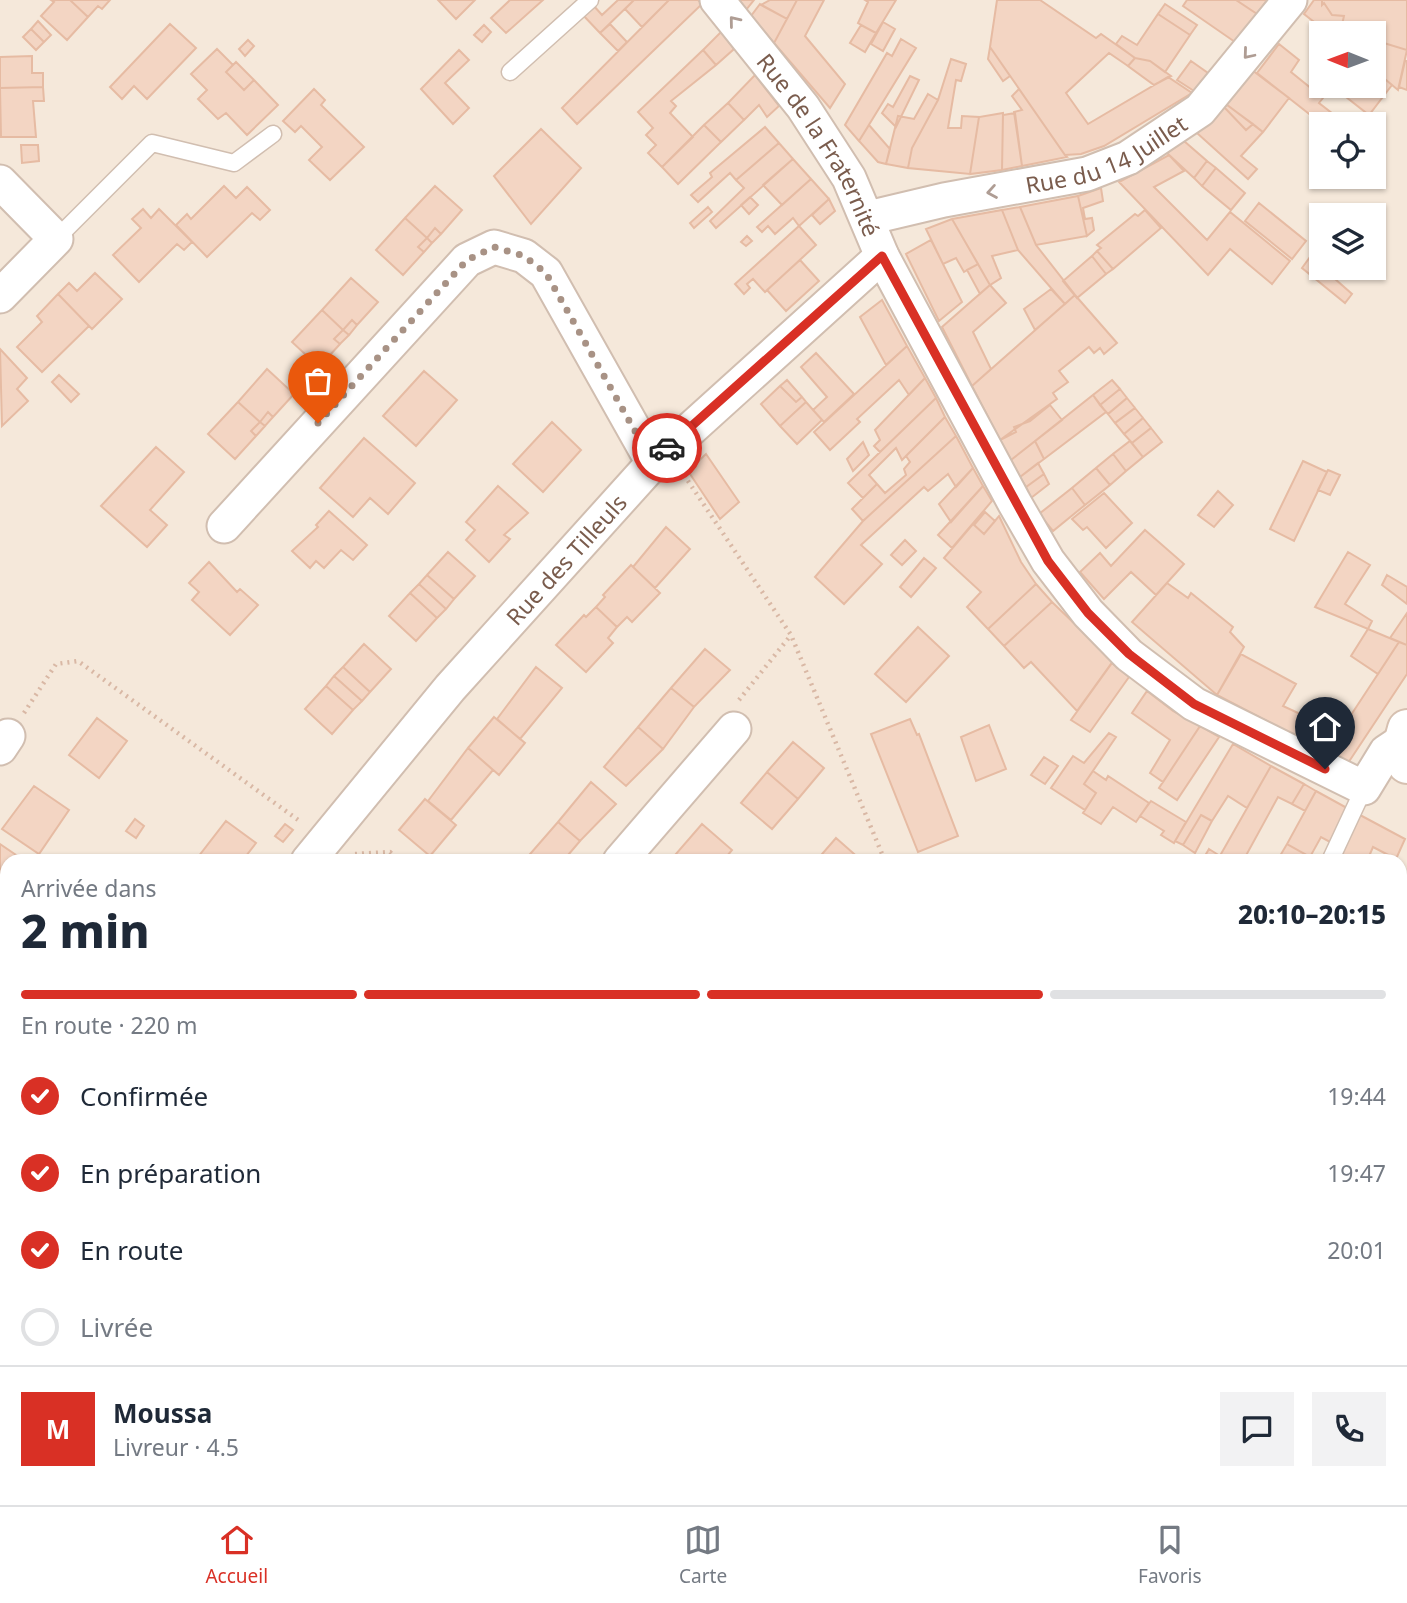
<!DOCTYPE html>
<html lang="fr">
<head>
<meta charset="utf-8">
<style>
	:root { --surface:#fff; --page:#f2f2f3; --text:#1f2937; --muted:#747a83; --line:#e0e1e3; --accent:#d93025 }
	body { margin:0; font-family:"Noto Sans",sans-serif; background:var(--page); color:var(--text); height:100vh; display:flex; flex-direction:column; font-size:26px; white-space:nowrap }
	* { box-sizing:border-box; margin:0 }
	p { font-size:23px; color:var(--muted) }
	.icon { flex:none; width:38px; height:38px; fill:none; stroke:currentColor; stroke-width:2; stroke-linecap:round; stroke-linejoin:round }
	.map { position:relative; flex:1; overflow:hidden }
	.panel { position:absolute; left:0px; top:854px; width:1407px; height:651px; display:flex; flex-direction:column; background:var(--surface); border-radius:21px 21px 0 0; box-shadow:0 2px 5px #0004 }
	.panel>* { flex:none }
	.needle { width:46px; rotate:271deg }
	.buttons { position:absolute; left:1309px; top:21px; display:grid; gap:14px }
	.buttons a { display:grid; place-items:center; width:77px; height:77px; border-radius:0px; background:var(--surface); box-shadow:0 2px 5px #0004; font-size:35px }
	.pin { position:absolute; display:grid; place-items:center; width:60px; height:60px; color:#fff; margin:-72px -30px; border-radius:50% 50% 50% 0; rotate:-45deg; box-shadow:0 0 7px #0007 }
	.pin .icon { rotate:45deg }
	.courier { position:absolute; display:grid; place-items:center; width:70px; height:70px; margin:-35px; border:5px solid #d93025; border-radius:50%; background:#fff; color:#222; box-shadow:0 2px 9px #0007 }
	.headline em { font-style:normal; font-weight:800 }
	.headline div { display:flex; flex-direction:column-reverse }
	.headline { display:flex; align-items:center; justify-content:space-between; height:119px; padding:0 21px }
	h1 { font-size:46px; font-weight:800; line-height:52px }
	.bar { display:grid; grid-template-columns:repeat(4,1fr); gap:10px 7px; align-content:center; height:84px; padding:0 21px }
	.bar i { height:9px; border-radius:5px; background:var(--line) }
	.bar .current { background:var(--accent) }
	.bar p { grid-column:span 4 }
	.line { display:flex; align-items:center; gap:18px; padding:0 21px; border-top:2px solid var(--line) }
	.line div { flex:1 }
	.round { display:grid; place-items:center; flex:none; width:74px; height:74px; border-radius:0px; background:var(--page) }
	ol { padding:0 21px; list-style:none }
	li { display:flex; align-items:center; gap:21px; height:77px }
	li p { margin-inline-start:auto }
	li .icon { padding:7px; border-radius:50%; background:var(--accent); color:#fff; stroke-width:4 }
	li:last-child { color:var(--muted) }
	li i { width:38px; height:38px; border:4px solid var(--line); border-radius:50% }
	.tab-bar { display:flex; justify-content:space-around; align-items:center; height:98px; border-top:2px solid var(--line); background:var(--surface); font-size:19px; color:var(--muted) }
	.tab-bar a { display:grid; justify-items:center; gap:4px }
	.tab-bar .current { color:var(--accent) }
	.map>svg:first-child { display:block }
	.residential { fill:#f5e8da; fill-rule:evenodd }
	.building { fill:#f3d5c3; stroke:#e6bba3; stroke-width:2 }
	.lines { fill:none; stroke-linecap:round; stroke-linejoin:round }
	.lane-casing { stroke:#d1beb0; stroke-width:19 }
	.street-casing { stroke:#d1beb0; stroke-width:37 }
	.secondary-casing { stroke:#d6c0b0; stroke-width:42 }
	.path { stroke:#d9b8a5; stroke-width:4.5; stroke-dasharray:2 5; stroke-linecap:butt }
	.lane { stroke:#fff; stroke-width:16 }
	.street { stroke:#fff; stroke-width:33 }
	.secondary { stroke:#fff; stroke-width:38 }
	.oneway { stroke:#af9d94 }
	.done { stroke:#a89285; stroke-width:7; stroke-dasharray:0 12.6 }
	.route { stroke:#d93025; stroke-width:9 }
	.labels { text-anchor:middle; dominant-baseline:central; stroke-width:7; stroke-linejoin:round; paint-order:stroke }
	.street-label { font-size:23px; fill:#7a5c4d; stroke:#fffaf3 }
</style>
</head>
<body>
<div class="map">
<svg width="1407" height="1505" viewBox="0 0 1407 1505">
	<rect width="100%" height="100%" fill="#fdf6ec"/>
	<!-- residential -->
	<path class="residential" d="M0,0H1407V1505H0ZM1321,33H1374V86H1321ZM1321,124H1374V177H1321ZM1321,215H1374V268H1321ZM7,861H1400V1498H7Z"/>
	<!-- building -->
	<path class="building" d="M51,0H70L88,17L67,40L41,16L54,2Z
		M70,0H110L102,9L98,6L88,17Z
		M438,0H475L456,19Z
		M510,0H543L506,33L491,18Z
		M618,0H634L600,33L582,14L593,5L602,15Z
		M634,0H669L642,27L625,9Z
		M669,0H698L702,4L577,124L562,108Z
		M738,0H754L746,10Z
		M770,0H797L787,19L761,5Z
		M797,0H824L805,36L845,84L830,108L774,43Z
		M865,0H896L876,33L858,23L868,2Z
		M997,0H1040L1096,38L1101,34L1135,58L1128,66L1109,53L1066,93L1088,124L1168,77L1192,93L1104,146L1081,154L1065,155L990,47Z
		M1187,0H1236L1257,14L1235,42L1183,6Z
		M1236,0H1267L1257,14Z
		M1314,0H1322V5L1324,3L1332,15L1344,16L1341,29L1338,28L1340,33H1328L1304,14Z
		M1322,0H1407V50L1374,40V33H1340L1338,28L1341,29L1344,16L1332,15L1324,3L1322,5Z
		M760,4L787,19L774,43L751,16Z
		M1165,4L1197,25L1190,35L1158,14Z
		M1158,14L1190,35L1165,72L1150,61L1135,58L1116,44L1122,36L1137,45Z
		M38,21L51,35L44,42L31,29Z
		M883,22L895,29L883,51L871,44Z
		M170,24L196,48L147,99L134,86L122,99L110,87Z
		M610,24L627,42L618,51L600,33Z
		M484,25L491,32L482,42L474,35Z
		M861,25L876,33L865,52L850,43Z
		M31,29L44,42L36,50L23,37Z
		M721,32L734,49L716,65L703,50Z
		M901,39L916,48L859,141L845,125L887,53L892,56Z
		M248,40L254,46L245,56L239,49Z
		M1374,40L1407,50L1398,90L1374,70Z
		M1279,44L1299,60L1291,72L1323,98L1319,103L1346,124H1322L1257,73Z
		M990,47L1010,76L1003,81L988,59Z
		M217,49L233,65L226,72L244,90L254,80L278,105L247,135L226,113L218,119L198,99L207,90L191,74Z
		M459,50L469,60L445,83L469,108L453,124L421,89Z
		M703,50L716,65L671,101L676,106L670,113L693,137L662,167L648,153L656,145L646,135L653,128L638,112Z
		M32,56V73H43V87L0,88V57Z
		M1135,58L1150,61L1171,76L1154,85L1128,66Z
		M951,59L966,64L961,81L956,80L948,128H961L962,116L979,117L970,174L908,168L912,148L938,100Z
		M1191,61L1208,73L1194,91L1177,80Z
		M1405,61H1407V90L1399,87Z
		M236,62L254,80L244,90L226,72Z
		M1321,63V77L1315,72Z
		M1252,70L1289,98L1263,132L1226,104Z
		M1374,70L1392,85L1369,115L1332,86H1374Z
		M755,75L779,106L767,117L759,105L744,120L728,103Z
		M910,76L919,80L896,127L882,113L888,104L893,107Z
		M43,87L44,101H33L36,137H1L0,88Z
		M314,89L325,100L321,105L364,147L330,180L309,160L322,147L301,126L295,132L283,121Z
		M1019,89L1065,155L1067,157L1022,166L1014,112L1022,110L1012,96Z
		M928,94L938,100L912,148L908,168L886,164L898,116L914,119Z
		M728,103L744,120L721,142L704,125Z
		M1227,105L1253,124L1246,130L1224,107Z
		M1224,107L1246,130L1253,124L1263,132L1241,156L1257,169L1248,179L1197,133Z
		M1003,113L1002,170L970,174L979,117Z
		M1015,113L1022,166L1002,170L1003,115Z
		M704,125L721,142L678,184L662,167Z
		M869,125L890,149L886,164L878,162L859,141Z
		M765,127L779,143L736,180L730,173L698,202L691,195L712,177L710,173Z
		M541,129L581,168L531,224L494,176Z
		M1184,141L1207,161L1194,178L1167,153Z
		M779,143L793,159L716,228L710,221L744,188L736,180Z
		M21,145H38L39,161L22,163Z
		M1169,155L1184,171L1154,187L1207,240L1230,212L1290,261L1272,284L1230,249L1208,275L1119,182Z
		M793,159L811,179L782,205L763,185Z
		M1207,161L1216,168L1202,186L1194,178Z
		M1216,168L1245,193L1231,210L1202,186Z
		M811,179L829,199L799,226L793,218L775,234L768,226L762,232L757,227Z
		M224,186L236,198L247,187L270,210L260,220L252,213L207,257L176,225L187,214L191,219Z
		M435,186L462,210L441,234L435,228L427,238L405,218Z
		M1101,188L1103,201L1083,208L1085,219L1092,218L1094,230L1087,236L1078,196Z
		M1078,196L1087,236L1036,245L1020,207Z
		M750,197L758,205L749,214L741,205Z
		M829,199L835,211L820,224L812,215Z
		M1259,203L1306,241L1292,259L1245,221Z
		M708,207L712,212L694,228L690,223Z
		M1020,207L1036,245L1075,295L1065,304L1018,250L1002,210Z
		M143,209L151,218L159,209L192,242L184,250L177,244L139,282L113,255L141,228L132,219Z
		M1002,210L1018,250L992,256L1001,278L990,285L952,219Z
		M1145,210L1161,228L1113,269L1097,251L1101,248L1097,245L1135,214L1138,216Z
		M405,218L427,238L418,247L424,252L403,275L376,250Z
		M952,219L978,264L964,272L956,258L943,264L926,229Z
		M799,226L816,245L765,292L753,279L747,284L750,288L744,294L735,284Z
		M435,228L441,234L432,243L427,238Z
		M747,236L752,241L746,246L741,242Z
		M427,238L432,243L424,252L418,247Z
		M931,240L962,302L939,321L906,254Z
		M1097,251L1113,269L1106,274L1092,256Z
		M1092,256L1106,274L1077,298L1063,281Z
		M1310,257L1352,294L1345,303L1302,268Z
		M800,260L819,281L786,311L767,290Z
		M978,264L990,285L980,294L967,270Z
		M95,273L122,299L92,329L58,294L69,283L77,291Z
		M351,278L378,302L357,325L352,320L343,330L322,310Z
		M990,285L1006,303L973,332L991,369L972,386L942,327Z
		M1051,289L1065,304L1035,330L1024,309Z
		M58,294L89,326L42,372L17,347L42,322L37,316Z
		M1075,295L1117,343L1104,354L1100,348L1094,353L1089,347L1059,371L1068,382L1053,393L1057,399L1000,440L972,386Z
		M882,300L907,346L886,365L860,317Z
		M322,310L343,330L334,339L340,344L319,367L292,342Z
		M352,320L357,325L349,335L343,330Z
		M343,330L349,335L340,344L334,339Z
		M907,346L925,378L909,395L899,380L857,419L860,422L830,450L814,432Z
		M0,349L27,378L17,389L28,401L2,426Z
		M816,353L854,394L824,422L813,410L827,397L801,367Z
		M267,369L294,394L273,417L268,412L260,422L238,402Z
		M424,371L457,400L416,446L383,416Z
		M59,375L79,394L71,402L52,382Z
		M925,378L936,398L880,452L874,446L880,440L875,430Z
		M787,380L802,397L796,402L780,386Z
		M1112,380L1120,389L1100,405L1093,395Z
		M780,386L796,402L802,397L806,402L780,426L761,404Z
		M1120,389L1127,398L1108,414L1100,405Z
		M1093,395L1106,412L1044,459L1035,441Z
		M936,398L945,417L902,460L896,448L869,475L877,484L863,498L848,483Z
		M1127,398L1135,408L1115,423L1108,414Z
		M238,402L260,422L251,431L256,436L235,459L208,434Z
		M806,402L822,420L797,444L780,426Z
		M1050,405L1062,420L1011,460L1000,440L1016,432L1014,427L1030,421Z
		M1135,408L1143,418L1124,434L1115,423Z
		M268,412L273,417L265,426L260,422Z
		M945,417L956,436L863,521L852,509L877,484L885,493L906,475L904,469L910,462L906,456Z
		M1143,418L1151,428L1132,443L1124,434Z
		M260,422L265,426L256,436L251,431Z
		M552,422L581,450L543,492L513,464Z
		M1151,428L1162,442L1143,457L1132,443Z
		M956,436L973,468L956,487L948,474L928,491L924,487L861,545L882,564L844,604L815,577L863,521Z
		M364,438L415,483L388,514L370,498L353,517L320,488Z
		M1035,441L1044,459L1020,477L1011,460Z
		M1130,441L1143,457L1126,471L1113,454Z
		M863,442L869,455L853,471L847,459Z
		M156,447L184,472L150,510L167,525L147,547L101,506Z
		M706,454L739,502L720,519L688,471Z
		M1113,454L1126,471L1110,485L1096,468Z
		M1303,461L1327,472L1294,541L1270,529Z
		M1038,463L1044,474L1026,487L1020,477Z
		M973,468L983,486L951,522L939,504Z
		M1096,468L1110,485L1085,505L1072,488Z
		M1328,470L1340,475L1330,495L1318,490Z
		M1044,474L1049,484L1031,498L1026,487Z
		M498,486L528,513L504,535L510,539L489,562L466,540L475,530L466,522Z
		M983,486L992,501L952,548L938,535Z
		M1072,488L1085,505L1053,531L1039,514Z
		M1218,491L1233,505L1214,527L1198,515Z
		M1104,493L1132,523L1106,548L1087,527L1083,530L1072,519Z
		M329,511L367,545L353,560L341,550L324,568L316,561L310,568L292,551L318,527L316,525Z
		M985,512L995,521L984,534L974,525Z
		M999,516L1021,562L1036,584L988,629L967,607L981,592L944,558L973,524L984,534Z
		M666,527L690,549L655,588L633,567Z
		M1145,530L1184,564L1156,595L1131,572L1104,599L1080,572L1100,553L1111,566Z
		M905,540L916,551L902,565L891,555Z
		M448,552L475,576L454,599L427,575Z
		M1348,552L1370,565L1345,604L1372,621L1368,629L1315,607Z
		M924,558L936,568L911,597L900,587Z
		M209,562L237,592L240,589L258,605L230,635L192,600L199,592L189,583Z
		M631,565L660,593L632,622L627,617L617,627L596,607L605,597L603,595Z
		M427,575L454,599L446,609L419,584Z
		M1387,575L1407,587V604L1382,585Z
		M1167,583L1188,598L1191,593L1233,627L1230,632L1244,647L1217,695L1132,622Z
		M419,584L446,609L437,618L410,593Z
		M1036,584L1052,602L1004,646L988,629Z
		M410,593L437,618L416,641L389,616Z
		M1052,602L1113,661L1077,711L1031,662L1024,668L1004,646Z
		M596,607L617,627L608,638L613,643L586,672L556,645L584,615L586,617Z
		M1407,613V645L1390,638Z
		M918,627L949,656L906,702L875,674Z
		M1368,629L1399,642L1378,674L1351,656Z
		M1399,642L1407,645V674L1348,763L1217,695L1241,654L1296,684L1283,706L1328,727L1340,709L1351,715Z
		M364,644L391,669L370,692L343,667Z
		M705,649L730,670L694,707L671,688Z
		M1112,663L1129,677L1090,732L1071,720Z
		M343,667L370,692L362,701L334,676Z
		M536,667L562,688L520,739L497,719Z
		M334,676L362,701L353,710L326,686Z
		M326,686L353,710L332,734L305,709Z
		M671,688L694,707L663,749L638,727Z
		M1147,691L1173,711L1200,726L1163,782L1150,773L1170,740L1132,713Z
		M494,717L525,743L499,775L468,748Z
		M97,718L127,741L99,778L69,755Z
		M910,719L917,735L919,734L958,836L918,852L871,734Z
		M989,725L1006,769L976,781L961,737Z
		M1200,726L1219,737L1177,800L1159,788Z
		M638,727L663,749L626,786L604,767Z
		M1109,733L1116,737L1084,784L1096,793L1085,810L1051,788L1073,756L1084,763Z
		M793,742L824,768L798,799L767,772Z
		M1233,744L1271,766L1247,808L1228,796L1212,821L1201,815L1183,845L1175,841Z
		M468,748L493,770L451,820L428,801Z
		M1044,757L1058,766L1045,784L1031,775Z
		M1271,766L1304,784L1292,804L1278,797L1243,861H1217Z
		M1093,771L1106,780L1108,776L1149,803L1136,822L1113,807L1101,824L1083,813L1096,793L1084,784Z
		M767,772L798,799L772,829L741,803Z
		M591,782L616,804L580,841L558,822Z
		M1304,784L1316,791L1305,811L1292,804Z
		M34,786L69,810L39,854L2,829Z
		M1316,791L1347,808L1332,843L1321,837L1310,857L1287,844Z
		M425,799L456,825L430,856L399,830Z
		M1151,801L1186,822L1174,843L1161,835L1164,831L1140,816Z
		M1201,815L1212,821L1195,853L1183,845Z
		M1360,815L1405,839L1396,859L1373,847L1367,861L1358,858L1357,861H1338Z
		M135,819L144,826L136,838L126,831Z
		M226,821L256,843L242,861H195Z
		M558,822L580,841L563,861H524Z
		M285,824L293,830L283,842L275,836Z
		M702,824L732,850L723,861H679L675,855Z
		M836,838L861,860L860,861H816Z
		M0,844L19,857L16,861H7L4,879L7,881V910L0,905Z
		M1287,844L1310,857L1308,861H1277Z
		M1209,849L1220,856L1217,861H1202Z
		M1400,902L1407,905V931L1400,927Z
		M1400,927L1407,931V953L1400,950Z
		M1400,974L1407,977L1404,1008L1400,1006Z
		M7,1134V1176L0,1171V1145Z
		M1406,1282H1407V1299L1402,1297Z
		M1402,1297L1407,1299V1318L1400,1315Z
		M1400,1315L1407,1318V1336L1400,1332Z
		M1400,1332L1407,1336V1358L1400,1354Z
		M1400,1354L1407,1358V1380L1400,1377Z
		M1400,1377L1407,1380V1400L1400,1397Z
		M1400,1397L1407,1400V1419L1400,1415Z
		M1400,1415L1407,1419V1442L1400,1438Z
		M1400,1438L1407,1442V1460L1400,1457Z
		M1400,1457L1407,1460V1481L1400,1477Z
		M0,1466L7,1470V1498H10L7,1505H0Z
		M1400,1477L1407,1481V1499L1400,1498Z
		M620,1498H665L660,1505H631Z
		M779,1498H828L824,1505H774Z
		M1171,1498H1190L1195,1500L1192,1505H1168Z
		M1237,1498H1257L1255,1504Z
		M1363,1498L1407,1499V1505H1362Z"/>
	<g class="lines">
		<!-- lane casing -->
		<g class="lane-casing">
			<path id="lane" d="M510,72L590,0
				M56,239L152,143L234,163L273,134
				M1330,861L1364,788"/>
		</g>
		<!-- street casing -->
		<g class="street-casing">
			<g id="street">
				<path id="s1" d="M717,0L803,107L849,178L882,256L1014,502L1048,561L1088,613L1129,655L1194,704L1364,788L1386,752L1404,740"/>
				<path d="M0,182L56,239L0,296"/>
				<path id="s2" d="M868,218L944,200L1087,174L1128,158L1200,110L1290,0"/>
				<path d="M224,526L467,260L494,247L524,256L546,273L653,463"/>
				<path d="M0,748L8,736"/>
				<path id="s3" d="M308,861L450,688L653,463L882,256"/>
				<path d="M620,861L734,729"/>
				<path d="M1400,1177L1407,1182"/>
				<path d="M0,1321L7,1308"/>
				<path d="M703,1505L708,1498"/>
			</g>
		</g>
		<!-- secondary casing -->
		<g class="secondary-casing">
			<path id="secondary" d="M1407,729L1404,740L1407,764
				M1400,1159L1407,1123
				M1333,1505L1335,1498"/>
		</g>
		<!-- path -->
		<path class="path" d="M684,475L791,635L885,861
			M739,700L791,635
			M24,713L56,664L78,661L301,822
			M355,854L390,852L400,861"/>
		<!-- lane -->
		<use href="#lane" class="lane"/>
		<!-- street -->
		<use href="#street" class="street"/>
		<!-- secondary -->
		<use href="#secondary" class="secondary"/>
	</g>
	<!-- one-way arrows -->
	<defs><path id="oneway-chevron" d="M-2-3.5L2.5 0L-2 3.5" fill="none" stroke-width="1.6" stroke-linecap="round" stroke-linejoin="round" transform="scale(1.75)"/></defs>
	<g class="oneway">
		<use href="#oneway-chevron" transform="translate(734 21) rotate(-129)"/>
		<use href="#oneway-chevron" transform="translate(1248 54) rotate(130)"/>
		<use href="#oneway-chevron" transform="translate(992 192) rotate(170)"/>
	</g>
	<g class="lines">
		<!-- done -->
		<path class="done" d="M318,423L467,260L494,247L524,256L546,273L653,463L667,448"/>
		<!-- route -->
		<path class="route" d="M667,448L882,256L1048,561L1088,613L1129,654L1194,704L1325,769"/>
	</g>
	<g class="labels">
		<!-- street labels -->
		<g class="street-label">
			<text stroke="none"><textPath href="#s1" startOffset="178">Rue de la Fraternité</textPath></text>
			<text stroke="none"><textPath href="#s2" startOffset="248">Rue du 14 Juillet</textPath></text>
			<text stroke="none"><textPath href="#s3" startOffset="397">Rue des Tilleuls</textPath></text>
		</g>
	</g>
</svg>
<div class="buttons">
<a><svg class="needle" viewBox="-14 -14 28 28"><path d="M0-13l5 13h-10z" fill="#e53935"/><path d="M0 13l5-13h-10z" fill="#747a83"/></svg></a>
<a><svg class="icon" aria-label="locate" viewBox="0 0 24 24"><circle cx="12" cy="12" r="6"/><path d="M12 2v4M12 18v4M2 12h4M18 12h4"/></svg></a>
<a><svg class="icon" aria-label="layers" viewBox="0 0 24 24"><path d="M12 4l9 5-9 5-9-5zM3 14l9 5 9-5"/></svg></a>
</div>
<div class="pin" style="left:318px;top:423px;background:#ea580c"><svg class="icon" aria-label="bag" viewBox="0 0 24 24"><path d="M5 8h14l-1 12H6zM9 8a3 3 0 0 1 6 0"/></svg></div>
<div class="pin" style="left:1325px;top:769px;background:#1f2937"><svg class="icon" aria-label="home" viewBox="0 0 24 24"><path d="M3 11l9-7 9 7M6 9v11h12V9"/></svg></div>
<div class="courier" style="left:667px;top:448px"><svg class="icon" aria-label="car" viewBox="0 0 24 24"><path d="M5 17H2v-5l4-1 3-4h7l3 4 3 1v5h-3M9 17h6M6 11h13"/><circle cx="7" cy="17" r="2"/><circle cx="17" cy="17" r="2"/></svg></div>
<section class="panel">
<div class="headline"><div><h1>2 min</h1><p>Arrivée dans</p></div><em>20:10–20:15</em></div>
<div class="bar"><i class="current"></i><i class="current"></i><i class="current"></i><i></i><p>En route · 220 m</p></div>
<ol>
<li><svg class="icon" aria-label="check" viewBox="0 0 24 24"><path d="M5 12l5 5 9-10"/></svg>Confirmée<p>19:44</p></li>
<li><svg class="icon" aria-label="check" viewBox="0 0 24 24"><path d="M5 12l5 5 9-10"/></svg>En préparation<p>19:47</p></li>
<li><svg class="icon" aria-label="check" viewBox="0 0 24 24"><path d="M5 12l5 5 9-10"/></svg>En route<p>20:01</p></li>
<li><i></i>Livrée</li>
</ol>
<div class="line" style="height:126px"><b class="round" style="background:var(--accent);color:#fff">M</b><div><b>Moussa</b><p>Livreur · 4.5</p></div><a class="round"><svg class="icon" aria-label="chat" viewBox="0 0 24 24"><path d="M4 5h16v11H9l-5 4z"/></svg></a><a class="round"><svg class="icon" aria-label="phone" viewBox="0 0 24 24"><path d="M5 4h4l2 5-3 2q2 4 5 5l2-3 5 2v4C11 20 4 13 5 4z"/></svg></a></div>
</section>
</div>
<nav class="tab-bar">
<a class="current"><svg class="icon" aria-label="home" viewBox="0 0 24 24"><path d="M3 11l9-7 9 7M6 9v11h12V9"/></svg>Accueil</a>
<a><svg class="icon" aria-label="map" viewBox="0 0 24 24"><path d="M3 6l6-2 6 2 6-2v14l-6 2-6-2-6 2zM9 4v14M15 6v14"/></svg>Carte</a>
<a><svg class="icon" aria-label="saved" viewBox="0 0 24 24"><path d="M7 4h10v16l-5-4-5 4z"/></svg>Favoris</a>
</nav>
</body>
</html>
